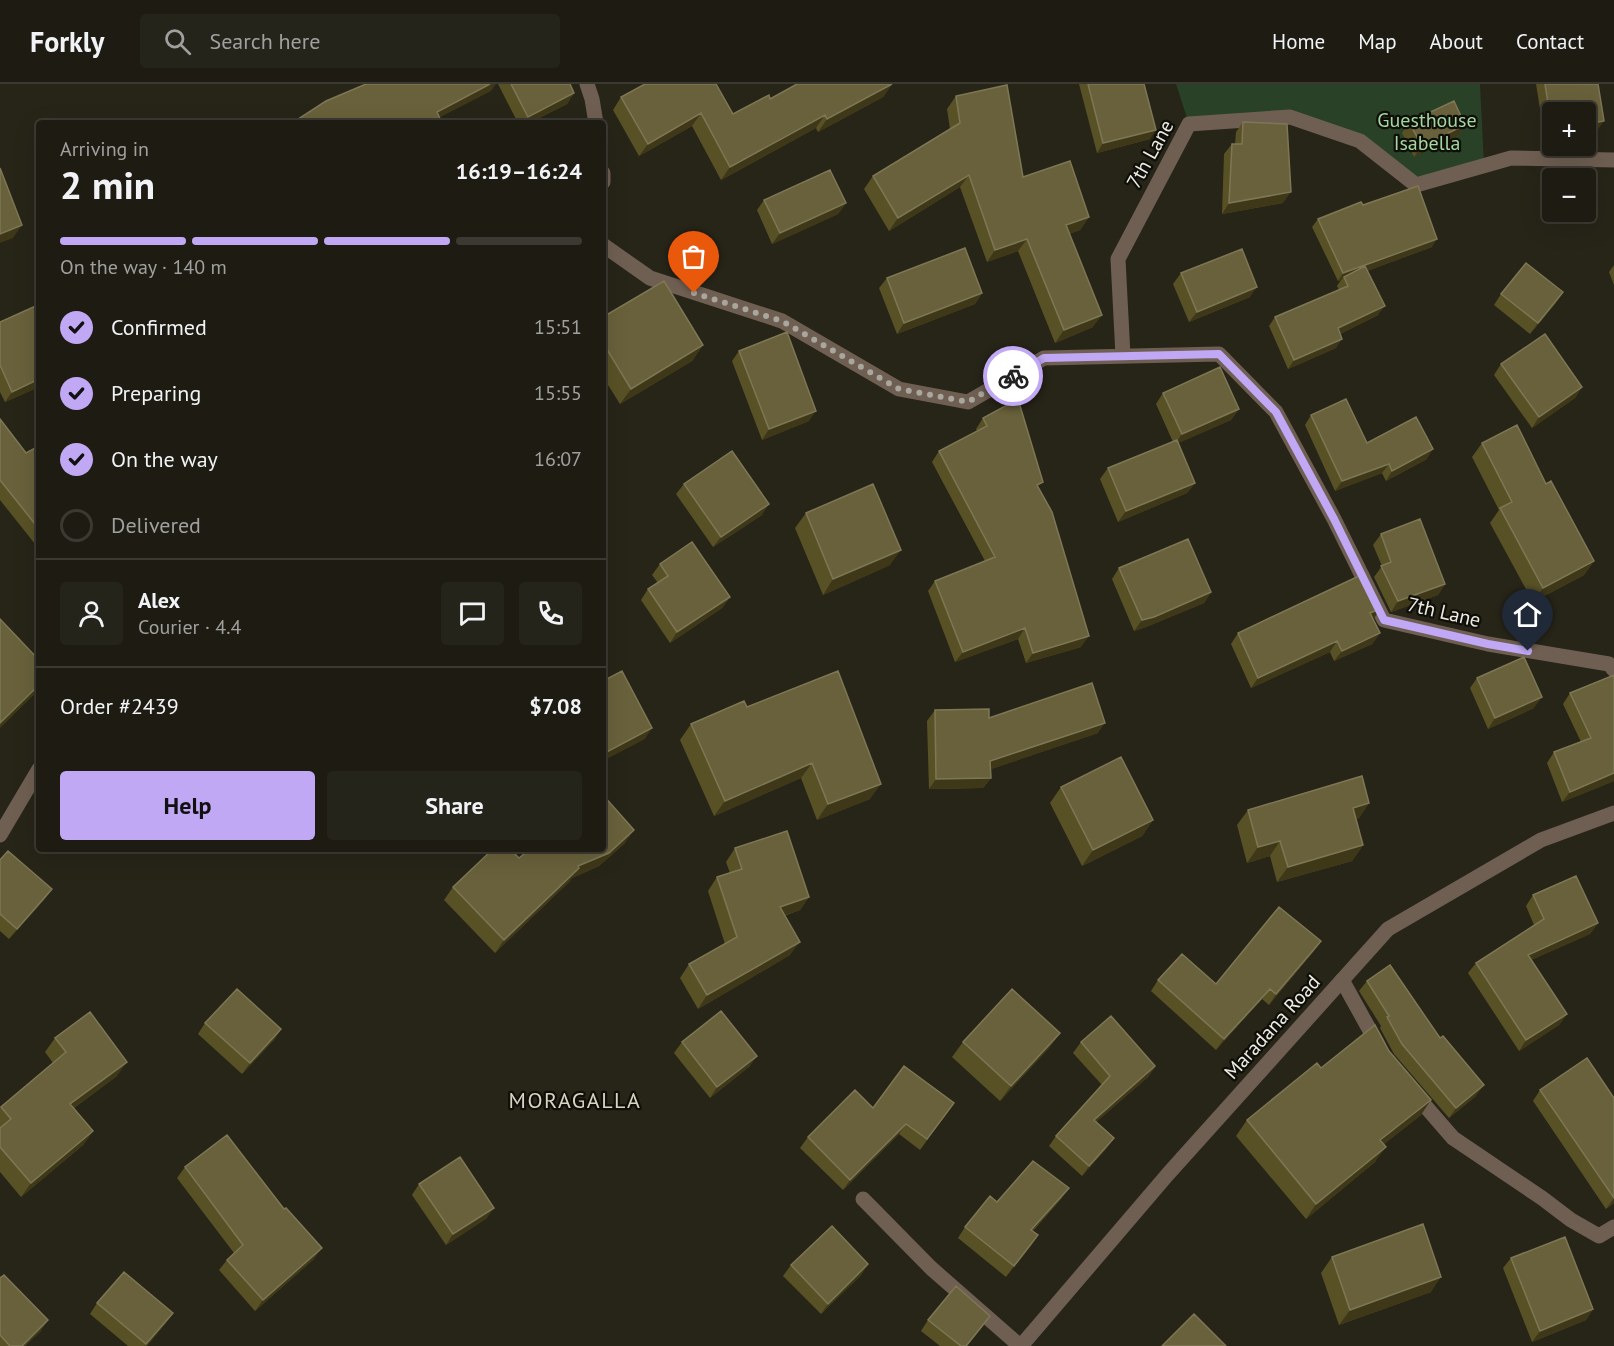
<!DOCTYPE html>
<html lang="en">
<head>
<meta charset="utf-8">
<style>
	:root { --surface:#1d1b12; --page:#25241b; --text:#f1f3f6; --muted:#a0a19f; --line:#3b3932; --accent:#c0a8f4 }
	body { margin:0; font-family:"PT Sans",sans-serif; background:var(--page); color:var(--text); height:100vh; display:flex; flex-direction:column; font-size:22px; white-space:nowrap }
	* { box-sizing:border-box; margin:0 }
	p { font-size:20px; color:var(--muted) }
	.icon { flex:none; width:33px; height:33px; fill:none; stroke:currentColor; stroke-width:2; stroke-linecap:round; stroke-linejoin:round }
	.map { position:relative; flex:1; overflow:hidden }
	.side { position:absolute; left:36px; top:36px; width:570px; height:732px; display:flex; flex-direction:column; background:var(--surface); border-radius:6px; box-shadow:0 6px 24px #0002,0 0 0 2px var(--line) }
	.side>* { flex:none }
	.controls { position:absolute; left:1542px; top:18px; display:grid; gap:12px }
	.controls a { display:grid; place-items:center; width:54px; height:54px; border-radius:6px; background:var(--surface); box-shadow:0 6px 24px #0002,0 0 0 2px var(--line); font-size:30px }
	.pin { position:absolute; display:grid; place-items:center; width:51px; height:51px; color:#fff; margin:-62px -26px; border-radius:50% 50% 50% 0; rotate:-45deg; box-shadow:0 0 6px #0007 }
	.pin .icon { rotate:45deg }
	.courier { position:absolute; display:grid; place-items:center; width:60px; height:60px; margin:-30px; border:4px solid #c0a8f4; border-radius:50%; background:#fff; color:#222; box-shadow:0 2px 8px #0007 }
	.summary em { font-style:normal; font-weight:600 }
	.summary div { display:flex; flex-direction:column-reverse }
	.summary { display:flex; align-items:center; justify-content:space-between; height:102px; padding:0 24px }
	h1 { font-size:39px; font-weight:600; line-height:45px }
	.bar { display:grid; grid-template-columns:repeat(4,1fr); gap:9px 6px; align-content:center; height:72px; padding:0 24px }
	.bar i { height:8px; border-radius:4px; background:var(--line) }
	.bar .selected { background:var(--accent) }
	.bar p { grid-column:span 4 }
	.line { display:flex; align-items:center; gap:15px; padding:0 24px; border-top:2px solid var(--line) }
	.line div { flex:1 }
	.round { display:grid; place-items:center; flex:none; width:63px; height:63px; border-radius:6px; background:var(--page) }
	ol { padding:0 24px; list-style:none }
	li { display:flex; align-items:center; gap:18px; height:66px }
	li p { margin-inline-start:auto }
	li .icon { padding:6px; border-radius:50%; background:var(--accent); color:#111; stroke-width:4 }
	li:last-child { color:var(--muted) }
	li i { width:33px; height:33px; border:3px solid var(--line); border-radius:50% }
	.primary-button { display:flex; gap:12px; margin-top:auto; padding:12px 24px }
	.primary-button a { flex:1; height:69px; border-radius:6px; background:var(--accent); color:#111; font-size:24px; font-weight:600; line-height:69px; text-align:center }
	.primary-button a+a { background:var(--page); color:var(--text) }
	header { display:flex; align-items:center; gap:36px; box-sizing:border-box; height:84px; padding:0 30px; background:var(--surface); border-bottom:2px solid var(--line) }
	header strong { font-size:28px }
	nav { display:flex; gap:33px; margin-inline-start:auto; font-size:21px }
	.search { width:420px; height:54px; background:var(--page); display:flex; align-items:center; gap:15px; box-sizing:border-box; padding:0 21px; border-radius:6px; color:var(--muted); font-size:22px }
	.map>svg:first-child { display:block }
	.green { fill:#284127 }
	.lines { fill:none; stroke-linecap:round; stroke-linejoin:round }
	.minor { stroke:#6f5f52; stroke-width:15 }
	.tertiary { stroke:#6f5f52; stroke-width:15 }
	.wall { fill:#595126 }
	.shaded-wall { fill:#3e3818 }
	.building { fill:#69613b; stroke:#7e7755; stroke-width:1.5 }
	.done { stroke:#a8a69d; stroke-width:6; stroke-dasharray:0 10.8 }
	.route { stroke:#c0a8f4; stroke-width:8 }
	.labels { text-anchor:middle; dominant-baseline:central; stroke-width:4.5; stroke-linejoin:round; paint-order:stroke }
	.park-label { font-size:20px; fill:#a3d8a0; stroke:#0f0e08 }
	.street-label { font-size:20px; fill:#edece4; stroke:#0f0e08 }
	.quarter-label { font-size:22px; letter-spacing:1.5px; fill:#d7d4c3; stroke:#0f0e08 }
</style>
</head>
<body>
<header>
<strong>Forkly</strong>
<div class="search"><svg class="icon" aria-label="search" viewBox="0 0 24 24"><circle cx="10" cy="10" r="6"/><path d="M15 15l6 6"/></svg>Search here</div>
<nav><a>Home</a><a>Map</a><a>About</a><a>Contact</a></nav>
</header>
<div class="map">
<svg width="1614" height="1262" viewBox="0 0 1614 1262">
	<rect width="100%" height="100%" fill="#272418"/>
	<!-- green -->
	<path class="green" d="M1176,0H1480L1484,80L1416,101L1360,57L1290,33L1189,40Z"/>
	<g class="lines">
		<!-- minor -->
		<path class="minor" d="M587,0L592,15L596,39
			M603,89V98
			M603,161L650,194L782,237L899,305L968,318L1044,274L1219,270L1276,328L1334,435L1384,536L1488,560L1609,580L1614,586
			M1123,272L1118,175L1189,40L1290,33L1360,57L1416,101L1511,74L1614,76
			M0,751L39,685
			M1342,896L1378,961
			M1414,1009L1453,1054L1542,1114L1571,1136L1599,1152L1614,1143
			M863,1115L931,1184L1020,1262"/>
		<!-- tertiary -->
		<path class="tertiary" d="M1021,1262L1168,1090L1388,845L1541,756L1614,729"/>
	</g>
	<!-- wall -->
	<path class="wall" d="M498,0H570L574,9L567,20L529,39H518Z
		M892,0L883,13L818,48L816,44L721,96L692,42L639,72L613,26L621,13L733,30L770,15Z
		M1079,0H1144L1150,55L1097,69Z
		M1536,0H1598L1596,48L1552,28V55L1545,56Z
		M956,12L1023,93L1089,133L1080,146L1069,150L1093,243L1055,259L1018,167L987,178L960,103L889,147L864,105L873,92L950,45L947,25Z
		M1243,38L1283,119L1222,130L1224,70L1232,60H1235L1236,48Z
		M1409,38L1465,41L1458,52L1414,73L1402,49Z
		M764,116L846,119L838,130L772,160L757,126Z
		M1363,121L1432,163L1367,187L1378,231L1340,250L1336,264L1288,285L1269,242L1275,233L1339,206L1337,202L1341,196L1338,197L1312,143L1318,135Z
		M1614,181V201L1609,188Z
		M1181,189L1250,213L1189,238L1173,200Z
		M887,194L982,209L975,220L897,250L879,204Z
		M1501,210L1556,219L1530,250L1494,221Z
		M603,233L703,261L692,277L620,320L603,293Z
		M0,238L39,303L5,318L0,308Z
		M739,267L809,337L762,356L732,277Z
		M1501,280L1582,303L1575,314L1532,344L1494,291Z
		M1163,309L1239,325L1231,336L1178,359L1195,399L1187,409L1118,438L1100,395L1108,384L1173,358L1156,320Z
		M1311,331L1367,359L1427,375L1386,397L1382,389L1335,407L1305,341Z
		M983,334L1039,404L1081,563L1026,579L1018,555L955,578L928,507L935,497L985,477L932,378L939,367L977,347L976,345Z
		M0,335L26,369L39,362V465L0,416Z
		M1482,359L1546,400L1594,477L1584,491L1533,518L1490,439L1499,426L1472,373Z
		M684,400L762,431L713,463L676,410Z
		M806,429L890,481L823,511L795,444Z
		M1381,450L1445,500L1438,511L1391,528L1374,493L1382,482L1373,461Z
		M660,480L730,513L722,524L670,559L641,516L648,505L658,499L652,491Z
		M1119,484L1211,508L1204,519L1146,543L1134,547L1112,495Z
		M1380,525L1373,535L1380,549L1372,560L1334,577L1330,568L1251,604L1231,560L1238,549Z
		M1614,591V697L1562,718L1547,679L1554,668L1581,658L1563,620L1570,609Z
		M1477,594L1534,624L1488,645L1470,604Z
		M747,623L870,715L817,736L801,694L714,732L680,656L691,640Z
		M935,626L989,634L1098,649L991,685V694L983,704L929,705L927,637Z
		M1061,703L1153,736L1142,752L1082,782L1050,719Z
		M1369,719L1359,734L1356,735L1363,761L1352,777L1277,798L1270,772L1247,779L1237,741L1248,726Z
		M625,759L599,782L572,794L569,798L495,869L444,816L453,803L519,774Z
		M735,764L809,813L800,826L784,832L790,871L698,925L680,894L689,880L725,860L708,807L717,793L730,789L726,778Z
		M0,776L52,805L44,816L9,855L0,847Z
		M1533,811L1598,839L1590,850L1531,876L1567,930L1559,941L1519,967L1468,889L1476,879L1534,841L1526,822Z
		M1321,857L1314,867L1269,921L1262,915L1216,966L1151,907L1158,896L1216,900Z
		M1367,897L1440,954L1476,1012L1449,1034L1394,970L1380,944L1381,942L1359,907Z
		M205,939L281,945L274,956L242,990L198,950Z
		M1060,949L1049,964L1000,1017L952,973L963,958Z
		M55,954L117,992L74,1024L93,1047L83,1061L21,1113L0,1088V1024L53,979L45,968Z
		M682,958L750,982L710,1014L674,969Z
		M1081,958L1155,983L1148,993L1096,1038L1114,1054L1106,1065L1082,1092L1049,1062L1056,1052L1102,1001L1073,969Z
		M1321,984L1421,1031L1384,1060L1375,1078L1306,1135L1236,1052L1247,1036Z
		M1540,1006L1614,1014V1119L1606,1125L1533,1017Z
		M954,1019L920,1066L899,1050L843,1106L800,1064L808,1053L873,1024Z
		M185,1083L284,1125L314,1175L255,1227L219,1186L227,1176L234,1169L177,1094Z
		M419,1100L487,1134L446,1161L412,1111Z
		M1062,1114L1033,1147L1038,1151L1006,1193L958,1154L965,1143L997,1118Z
		M1332,1173L1431,1208L1339,1241L1321,1189Z
		M1511,1174L1593,1225L1586,1236L1532,1258L1503,1184Z
		M868,1180L861,1191L821,1230L783,1192L791,1181Z
		M0,1194L41,1247L25,1262H0Z
		M97,1219L173,1229L165,1240L147,1262H128L90,1230Z
		M928,1236L983,1242L967,1262H940L921,1247Z"/>
	<!-- shaded-wall -->
	<path class="shaded-wall" d="M490,0H496L491,7L429,39L437,28Z
		M892,0L883,13L818,48L827,35Z
		M574,9L567,20L529,39H523L528,33Z
		M701,29L692,42L639,72L648,60Z
		M825,31L816,44L721,96L730,83Z
		M1604,37L1596,48L1586,49V40Z
		M1465,41L1458,52L1414,73L1422,62Z
		M1552,45V55L1545,56Z
		M1156,46L1150,55L1097,69L1103,59Z
		M969,91L960,103L889,147L898,134Z
		M1291,108L1283,119L1222,130L1229,119Z
		M846,119L838,130L772,160L780,149Z
		M1089,133L1080,146L1057,154L1066,141Z
		M22,141L13,154L0,159V150Z
		M1027,155L1018,167L987,178L995,166Z
		M1437,155L1432,163L1345,195L1344,193L1341,196L1338,197L1343,189Z
		M1257,203L1250,213L1189,238L1197,228Z
		M1563,208L1556,219L1530,250L1538,239Z
		M982,209L975,220L897,250L904,239Z
		M1385,222L1378,231L1332,254L1338,244Z
		M1102,231L1093,243L1055,259L1064,246Z
		M1342,255L1336,264L1288,285L1294,276Z
		M703,261L692,277L620,320L631,305Z
		M39,295V303L5,318L12,308Z
		M1582,303L1575,314L1532,344L1539,333Z
		M1239,325L1231,336L1174,361L1182,350Z
		M816,327L809,337L762,356L769,345Z
		M1433,365L1427,375L1386,397L1392,387Z
		M1389,380L1382,389L1335,407L1342,397Z
		M1195,399L1187,409L1118,438L1126,427Z
		M769,420L762,431L713,463L721,453Z
		M901,466L890,481L823,511L833,495Z
		M1594,477L1584,491L1533,518L1543,504Z
		M1445,500L1438,511L1391,528L1398,517Z
		M1211,508L1204,519L1146,543L1134,547L1142,536Z
		M730,513L722,524L670,559L677,548Z
		M1380,525L1373,536L1370,529Z
		M1025,544L1018,555L955,578L963,568Z
		M1380,549L1372,560L1334,577L1342,567Z
		M1089,552L1081,563L1026,579L1033,569Z
		M1337,557L1330,568L1251,604L1258,594Z
		M39,601V606L0,644V639Z
		M1542,613L1534,624L1488,645L1495,634Z
		M1105,639L1098,649L983,688L990,677Z
		M652,644L645,655L603,677V670Z
		M812,679L801,694L714,732L725,717Z
		M1614,689V697L1562,718L1570,708Z
		M991,694L983,704L929,705L936,695Z
		M881,700L870,715L817,736L828,720Z
		M1369,719L1359,734L1342,740L1353,724Z
		M1153,736L1142,752L1082,782L1093,766Z
		M634,746L625,759L599,782L572,794L569,798L495,869L504,856L578,782Z
		M1280,757L1270,772L1247,779L1258,763Z
		M1363,761L1352,777L1277,798L1288,783Z
		M52,805L44,816L9,855L17,845Z
		M809,813L800,826L770,836L780,823Z
		M1598,839L1590,850L1520,881L1528,871Z
		M1321,857L1314,867L1269,921L1276,910Z
		M800,858L790,871L698,925L707,911Z
		M1270,905L1262,915L1216,966L1224,955Z
		M1567,930L1559,941L1519,967L1526,956Z
		M281,945L274,956L242,990L250,979Z
		M1060,949L1049,964L1000,1017L1011,1002Z
		M757,972L750,982L710,1014L717,1003Z
		M127,978L117,992L60,1034L70,1020Z
		M1155,982L1148,993L1086,1047L1094,1036Z
		M1484,1001L1476,1012L1449,1034L1456,1024Z
		M1431,1016L1421,1031L1369,1072L1380,1056Z
		M906,1040L899,1050L843,1106L850,1096Z
		M93,1047L83,1061L21,1113L31,1099Z
		M1114,1054L1106,1065L1082,1092L1089,1082Z
		M1386,1063L1375,1078L1306,1135L1316,1120Z
		M1069,1104L1062,1114L1024,1156L1031,1146Z
		M1614,1114V1119L1606,1125Z
		M494,1124L487,1134L446,1161L453,1150Z
		M1038,1151L1031,1162L1006,1193L1014,1182Z
		M322,1164L314,1175L255,1227L263,1216Z
		M868,1180L861,1191L821,1230L828,1220Z
		M1441,1193L1431,1208L1339,1241L1350,1226Z
		M1593,1225L1586,1236L1532,1258L1540,1247Z
		M173,1229L165,1240L147,1262H145Z
		M48,1236L41,1247L25,1262H22Z"/>
	<!-- building -->
	<path class="building" d="M366,0H490L437,28L442,39H292L326,17Z
		M511,0H570L574,9L528,33Z
		M645,0H716L733,30L769,11L770,15L797,0H892L827,35L825,31L730,83L701,29L648,60L621,13Z
		M1088,0H1144L1156,46L1103,59Z
		M1545,0H1598L1604,37L1586,40V28H1552V45Z
		M1007,1L1023,93L1070,77L1089,133L1066,141L1102,231L1064,246L1027,155L995,166L969,91L898,134L873,92L960,39L956,12Z
		M1454,17L1465,41L1422,62L1409,38Z
		M1243,38L1287,40L1291,108L1229,119L1232,60H1242Z
		M0,84L22,141L0,150Z
		M830,86L846,119L780,149L764,116Z
		M1418,102L1437,155L1343,189L1318,135L1361,118L1363,121Z
		M965,164L982,209L904,239L887,194Z
		M1242,165L1257,203L1197,228L1181,189Z
		M1526,179L1563,208L1538,239L1501,210Z
		M1365,182L1385,222L1338,244L1342,255L1294,276L1275,233L1348,202L1344,193Z
		M664,197L703,261L631,305L603,259V233Z
		M38,221L39,295L12,308L0,281V238Z
		M787,248L816,327L769,345L739,267Z
		M1545,250L1582,303L1539,333L1501,280Z
		M1220,283L1239,325L1182,350L1163,309Z
		M1018,315L1043,398L1037,401L1052,428L1089,552L1033,569L1025,544L963,568L935,497L995,473L939,367L987,342L983,334Z
		M1346,315L1367,359L1416,333L1433,365L1392,387L1389,380L1342,397L1311,331Z
		M0,335L26,369L39,362V445L0,396Z
		M1517,341L1546,400L1551,397L1594,477L1543,504L1500,424L1512,418L1482,359Z
		M1177,356L1195,399L1126,427L1108,384Z
		M732,367L769,420L721,453L684,400Z
		M873,400L901,466L833,495L806,429Z
		M1420,435L1445,500L1398,517L1381,482L1391,478L1381,450Z
		M1188,455L1211,508L1154,533L1142,536L1119,484Z
		M692,458L730,513L677,548L648,505L668,492L660,480Z
		M1363,490L1380,525L1370,529L1380,549L1342,567L1337,557L1258,594L1238,549Z
		M0,535L39,576V601L0,639Z
		M1524,573L1542,613L1495,634L1477,594Z
		M622,587L652,644L603,670V597Z
		M838,587L881,700L828,720L812,679L725,717L691,640L744,617L747,623Z
		M1614,591V689L1570,708L1554,668L1591,654L1570,609Z
		M1092,599L1105,639L990,677L991,694L936,695L935,626L989,625V634Z
		M1121,673L1153,736L1093,766L1061,703Z
		M1362,692L1369,719L1353,724L1363,761L1288,783L1280,757L1258,763L1248,726Z
		M603,711L634,746L609,769L578,782L579,784L504,856L453,803L493,765H510L519,774L530,765H603Z
		M787,747L809,813L780,823L800,858L707,911L689,880L737,853L717,793L742,785L735,764Z
		M8,767L52,805L17,845L0,830V776Z
		M1576,792L1598,839L1528,871L1567,930L1526,956L1476,879L1544,835L1533,811Z
		M1279,823L1321,857L1276,910L1270,905L1224,955L1158,896L1182,870L1216,900Z
		M1390,881L1440,954L1443,952L1484,1001L1456,1024L1402,960L1387,933L1389,932L1367,897Z
		M237,905L281,945L250,979L205,939Z
		M1012,905L1060,949L1011,1002L963,958Z
		M721,927L757,972L717,1003L682,958Z
		M90,928L127,978L70,1020L93,1047L31,1099L0,1063V1044L11,1035L1,1023L66,968L55,954Z
		M1111,932L1155,982L1094,1036L1114,1054L1089,1082L1056,1052L1110,992L1081,958Z
		M1375,941L1389,967L1431,1016L1380,1056L1386,1063L1316,1120L1247,1036L1317,979L1321,984Z
		M1587,974L1614,1014V1114L1540,1006Z
		M904,982L954,1019L927,1055L906,1040L850,1096L808,1053L855,1006L873,1024Z
		M227,1051L284,1125L286,1124L322,1164L263,1216L227,1176L243,1161L185,1083Z
		M460,1073L494,1124L453,1150L419,1100Z
		M1033,1077L1069,1104L1031,1146L1038,1151L1014,1182L965,1143L990,1112L997,1118Z
		M1423,1140L1441,1193L1350,1226L1332,1173Z
		M832,1142L868,1180L828,1220L791,1181Z
		M1565,1153L1593,1225L1540,1247L1511,1174Z
		M124,1188L173,1229L146,1260L97,1219Z
		M4,1191L48,1236L22,1262H10L0,1251V1194Z
		M956,1202L990,1232L966,1262H961L928,1236Z
		M1194,1230L1226,1262H1162Z"/>
	<g class="lines">
		<!-- done -->
		<path class="done" d="M694,209L782,237L899,305L968,318L1013,292"/>
		<!-- route -->
		<path class="route" d="M1013,292L1044,274L1219,270L1276,328L1334,435L1384,536L1488,560L1528,567"/>
	</g>
	<g class="labels">
		<!-- park labels -->
		<g class="park-label">
			<text x="1427" y="36">Guesthouse<tspan x="1427" dy="23">Isabella</tspan></text>
		</g>
		<!-- street labels -->
		<g class="street-label">
			<text transform="translate(1150 70) rotate(-61)">7th Lane</text>
			<text transform="translate(1444 528) rotate(13)">7th Lane</text>
			<text transform="translate(1272 943) rotate(-48)">Maradana Road</text>
		</g>
		<!-- quarter labels -->
		<g class="quarter-label">
			<text x="575" y="1016">MORAGALLA</text>
		</g>
	</g>
</svg>
<div class="controls">
<a>+</a>
<a>−</a>
</div>
<div class="pin" style="left:694px;top:209px;background:#ea580c"><svg class="icon" aria-label="bag" viewBox="0 0 24 24"><path d="M5 8h14l-1 12H6zM9 8a3 3 0 0 1 6 0"/></svg></div>
<div class="pin" style="left:1528px;top:567px;background:#1f2937"><svg class="icon" aria-label="home" viewBox="0 0 24 24"><path d="M3 11l9-7 9 7M6 9v11h12V9"/></svg></div>
<div class="courier" style="left:1013px;top:292px"><svg class="icon" aria-label="bike" viewBox="0 0 24 24"><circle cx="6" cy="16" r="4"/><circle cx="18" cy="16" r="4"/><path d="M6 16l4-8h5l3 8M10 8l3 8H6M13 5h3"/></svg></div>
<section class="side">
<div class="summary"><div><h1>2 min</h1><p>Arriving in</p></div><em>16:19–16:24</em></div>
<div class="bar"><i class="selected"></i><i class="selected"></i><i class="selected"></i><i></i><p>On the way · 140 m</p></div>
<ol>
<li><svg class="icon" aria-label="check" viewBox="0 0 24 24"><path d="M5 12l5 5 9-10"/></svg>Confirmed<p>15:51</p></li>
<li><svg class="icon" aria-label="check" viewBox="0 0 24 24"><path d="M5 12l5 5 9-10"/></svg>Preparing<p>15:55</p></li>
<li><svg class="icon" aria-label="check" viewBox="0 0 24 24"><path d="M5 12l5 5 9-10"/></svg>On the way<p>16:07</p></li>
<li><i></i>Delivered</li>
</ol>
<div class="line" style="height:108px"><a class="round"><svg class="icon" aria-label="person" viewBox="0 0 24 24"><circle cx="12" cy="8" r="4"/><path d="M4 21q1-7 8-7t8 7"/></svg></a><div><b>Alex</b><p>Courier · 4.4</p></div><a class="round"><svg class="icon" aria-label="chat" viewBox="0 0 24 24"><path d="M4 5h16v11H9l-5 4z"/></svg></a><a class="round"><svg class="icon" aria-label="phone" viewBox="0 0 24 24"><path d="M5 4h4l2 5-3 2q2 4 5 5l2-3 5 2v4C11 20 4 13 5 4z"/></svg></a></div>
<div class="line" style="height:78px"><div>Order #2439</div><b>$7.08</b></div>
<div class="primary-button"><a>Help</a><a>Share</a></div>
</section>
</div>
</body>
</html>
